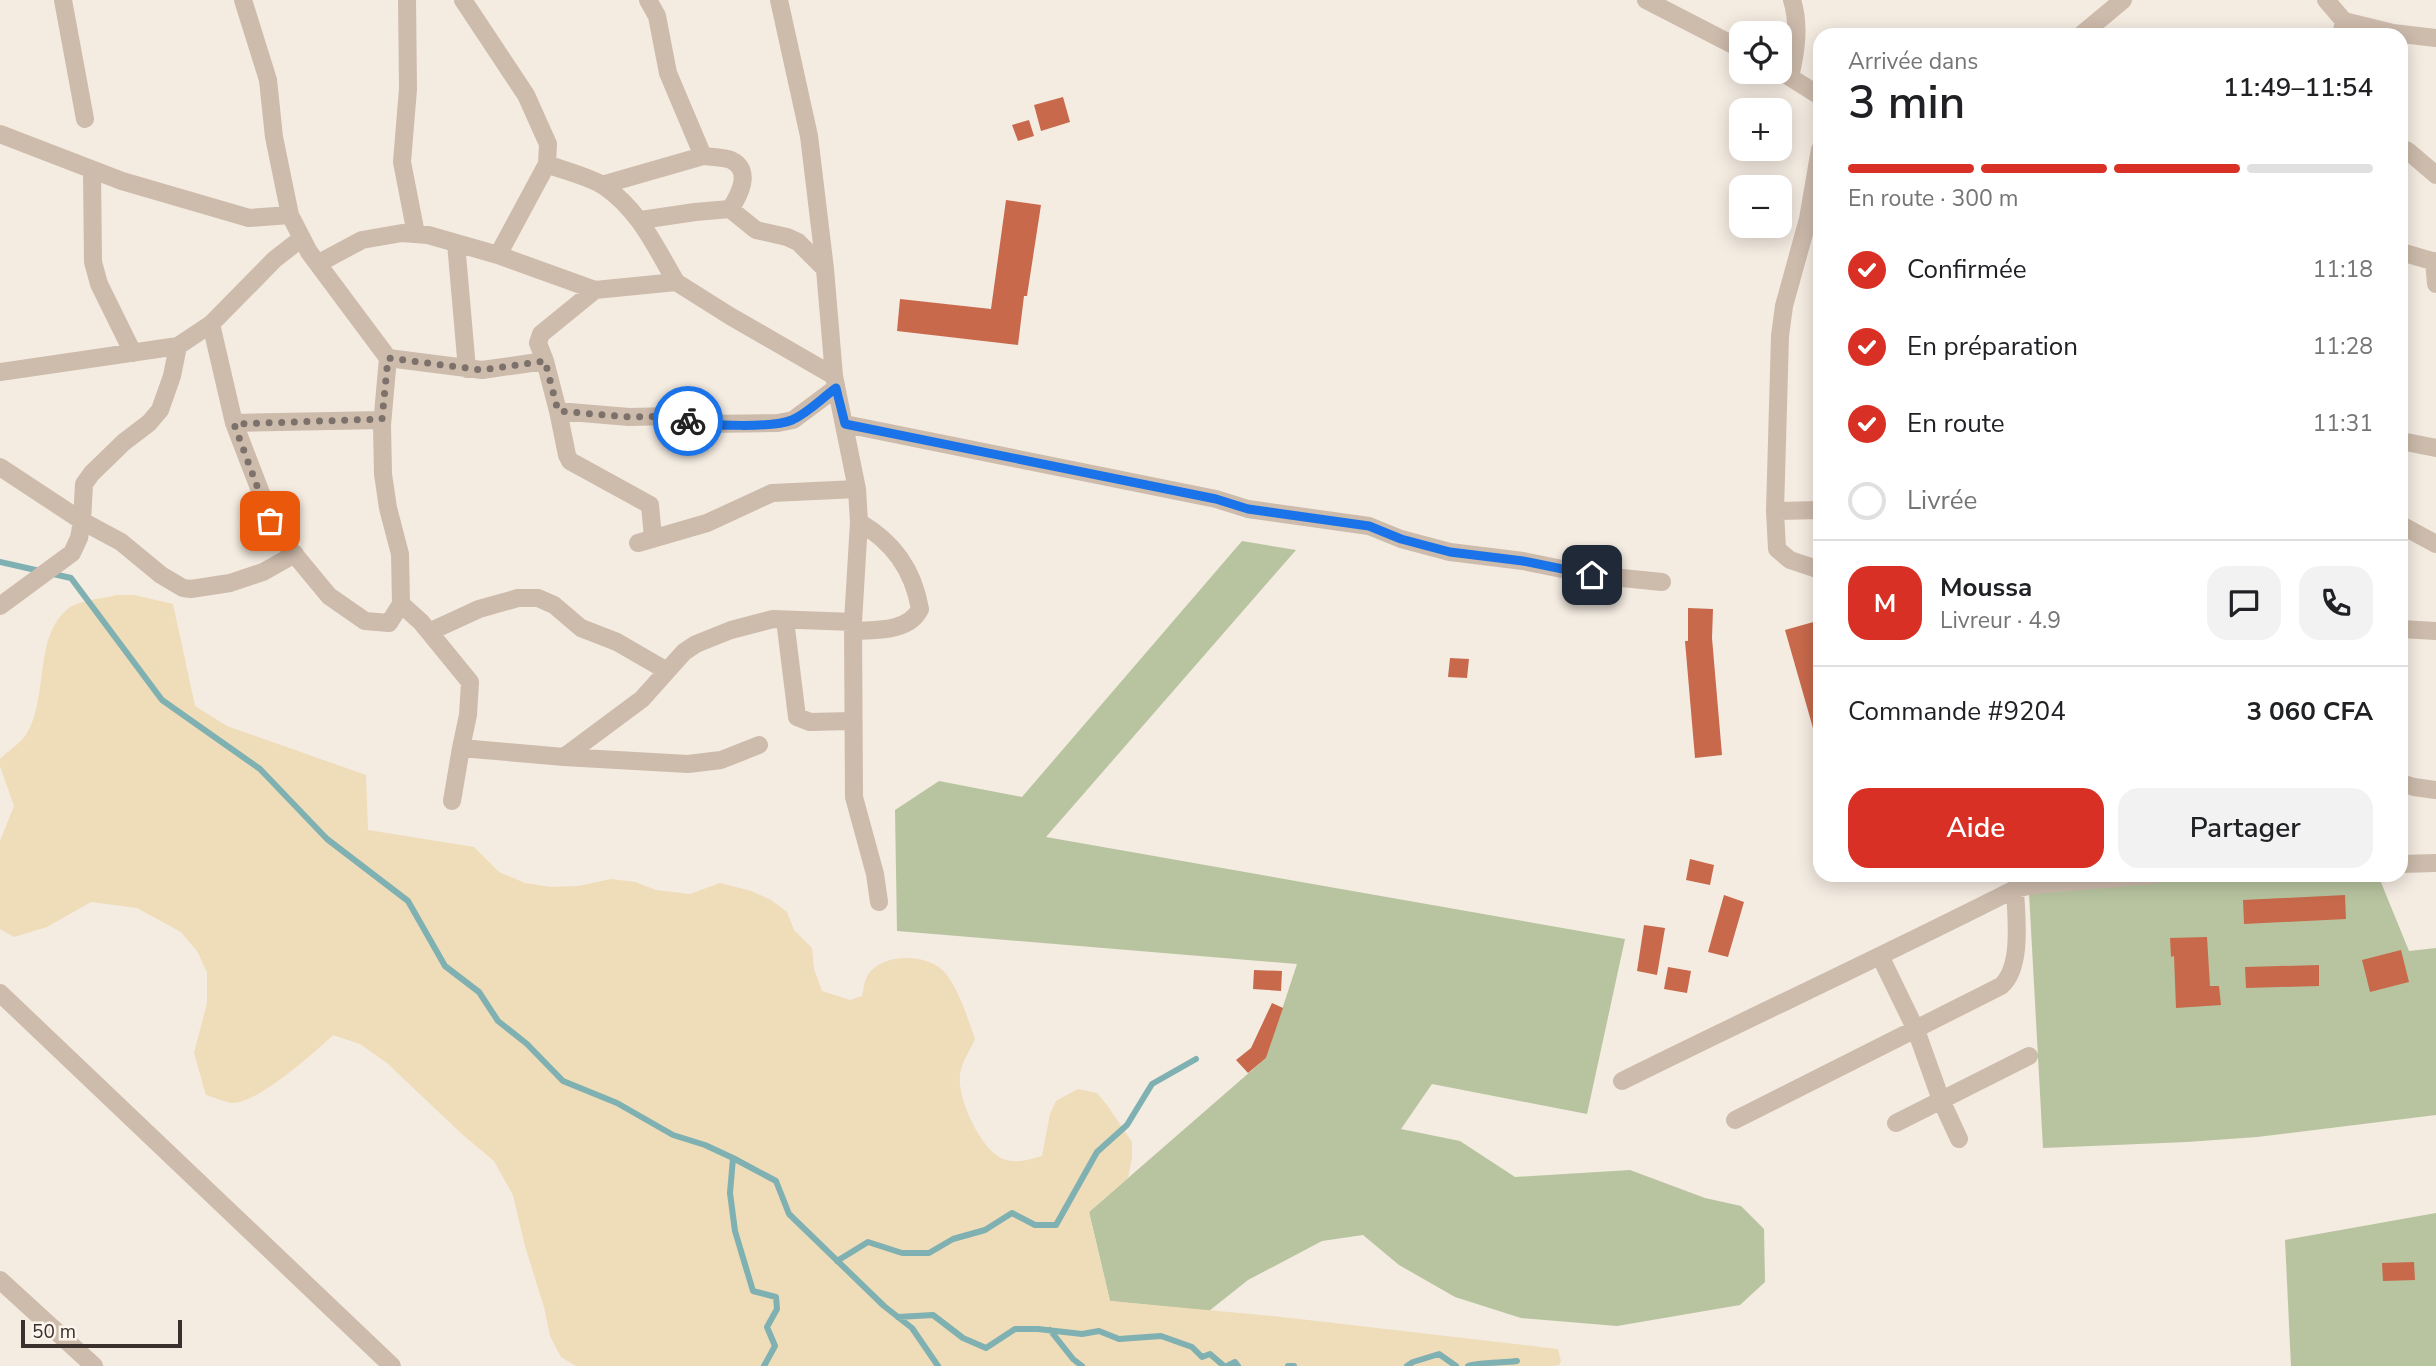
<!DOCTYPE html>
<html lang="fr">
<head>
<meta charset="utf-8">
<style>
	:root { --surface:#fff; --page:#f2f2f2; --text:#202124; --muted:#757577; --line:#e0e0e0; --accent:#d93025 }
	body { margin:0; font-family:"Nunito Sans",sans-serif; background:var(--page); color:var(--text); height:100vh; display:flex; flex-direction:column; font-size:26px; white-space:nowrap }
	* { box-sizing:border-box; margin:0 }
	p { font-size:23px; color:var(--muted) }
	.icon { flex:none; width:38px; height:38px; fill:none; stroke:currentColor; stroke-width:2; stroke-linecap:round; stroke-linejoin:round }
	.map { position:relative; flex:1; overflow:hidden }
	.sheet { position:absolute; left:1813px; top:28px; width:595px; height:854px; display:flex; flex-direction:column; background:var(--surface); border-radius:21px; box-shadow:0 4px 18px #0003 }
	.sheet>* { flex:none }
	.fabs { position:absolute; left:1729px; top:21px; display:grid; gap:14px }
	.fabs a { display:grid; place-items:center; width:63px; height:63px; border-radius:14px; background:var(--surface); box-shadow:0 4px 18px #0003; font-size:35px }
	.scale { position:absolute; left:21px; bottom:18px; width:161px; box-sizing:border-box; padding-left:7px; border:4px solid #3b302b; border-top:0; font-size:19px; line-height:24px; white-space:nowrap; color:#3b302b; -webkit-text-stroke:5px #fbf5ee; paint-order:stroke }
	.pin { position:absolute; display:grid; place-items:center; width:60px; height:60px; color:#fff; margin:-30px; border-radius:14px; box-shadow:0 4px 10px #0006 }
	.courier { position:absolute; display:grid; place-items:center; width:70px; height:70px; margin:-35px; border:5px solid #1a73e8; border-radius:50%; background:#fff; color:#222; box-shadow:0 2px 9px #0007 }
	.summary em { font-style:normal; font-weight:600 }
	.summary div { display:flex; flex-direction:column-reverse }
	.summary { display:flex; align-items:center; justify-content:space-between; height:119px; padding:0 35px }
	h1 { font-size:46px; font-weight:600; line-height:52px }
	.bar { display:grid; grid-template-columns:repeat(4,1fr); gap:10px 7px; align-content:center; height:84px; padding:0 35px }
	.bar i { height:9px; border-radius:5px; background:var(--line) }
	.bar .selected { background:var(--accent) }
	.bar p { grid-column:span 4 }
	.line { display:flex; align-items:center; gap:18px; padding:0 35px; border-top:2px solid var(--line) }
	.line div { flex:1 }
	.round { display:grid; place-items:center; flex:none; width:74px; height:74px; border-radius:21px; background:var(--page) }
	ol { padding:0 35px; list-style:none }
	li { display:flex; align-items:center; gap:21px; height:77px }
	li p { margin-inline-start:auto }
	li .icon { padding:7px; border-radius:50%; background:var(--accent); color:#fff; stroke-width:4 }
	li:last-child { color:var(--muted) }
	li i { width:38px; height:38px; border:4px solid var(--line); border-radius:50% }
	.primary-button { display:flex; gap:14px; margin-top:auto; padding:14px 35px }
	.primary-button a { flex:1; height:80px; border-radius:21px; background:var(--accent); color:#fff; font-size:28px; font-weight:600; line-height:80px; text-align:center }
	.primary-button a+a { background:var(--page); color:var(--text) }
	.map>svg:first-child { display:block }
	.green { fill:#b8c4a0 }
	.sand { fill:#efdcb8 }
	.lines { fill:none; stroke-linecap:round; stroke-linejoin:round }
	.stream { stroke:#7fb0b2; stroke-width:6 }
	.building { fill:#c8694b }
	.minor { stroke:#cdbbac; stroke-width:18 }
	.done { stroke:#7c716b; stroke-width:7; stroke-dasharray:0 12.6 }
	.route { stroke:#1a73e8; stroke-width:9 }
</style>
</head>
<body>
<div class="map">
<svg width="2436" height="1366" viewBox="0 0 2436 1366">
	<rect width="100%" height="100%" fill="#f4ebe1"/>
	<!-- green -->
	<path class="green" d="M1242,541L1296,550L1046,837L1625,939L1587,1114L1432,1084L1401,1129L1460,1141L1515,1177L1630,1170L1705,1198L1741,1206L1764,1229L1765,1282L1740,1305L1617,1326L1521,1318L1455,1297L1399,1265L1363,1235L1322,1241L1248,1280L1209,1311L1110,1301L1089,1212L1266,1058L1297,964L897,931L895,810L939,781L1022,797Z
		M2222,875H2378L2409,951L2436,948V1115L2257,1137L2187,1142L2043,1148L2029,893Z
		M2436,1213V1366H2291L2285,1240Z"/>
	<!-- sand -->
	<path class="sand" d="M116,595H134L173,604L195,706L227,726L366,775L368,830L474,847L499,872L525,883L551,887L578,886L611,879L635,882L656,890L690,894L720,883L751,891L771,900L787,912L794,930L812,948L814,969L822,991L850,1000L862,996C864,990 864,980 868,975C882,952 930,953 946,974C960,992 967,1017 975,1039C971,1049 961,1063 960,1075C957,1098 979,1145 999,1157C1013,1165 1028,1160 1042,1156L1050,1114L1056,1101L1078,1089L1097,1093L1107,1105L1132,1142V1158L1128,1178L1089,1212L1110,1301L1273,1316L1558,1349L1561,1361L1559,1365L1552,1366H576L561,1357L550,1336L544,1307L525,1246L513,1195L494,1161L463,1135L387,1063L360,1044L333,1035C315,1052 257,1104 232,1103C224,1102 214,1097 206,1095L194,1053L207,1003V972L197,951L181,932L137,908L91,902L47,927L14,937L0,929V841L14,806L0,766V759C8,751 21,743 27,733C49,697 33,635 69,608C80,600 102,599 116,595Z"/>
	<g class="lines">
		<!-- stream -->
		<path class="stream" d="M0,562L71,578L162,700L260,769L327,839L408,901L445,966L479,992L498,1021L527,1044L563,1081L617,1103L673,1135L705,1145L733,1158L776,1181L789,1214L884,1306L912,1328L938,1366
			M733,1158L730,1193L735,1231L753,1291L776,1297L777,1309L767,1327L775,1346L764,1366
			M837,1261L868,1242L902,1253H929L953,1239L985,1230L1012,1213L1035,1225H1056L1097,1152L1127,1125L1152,1084L1196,1059
			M898,1317L933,1315L963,1338L986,1348L1015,1329H1038L1082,1334L1099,1331L1119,1339L1161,1336L1192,1347L1202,1357L1210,1354L1224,1366
			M1050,1330L1073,1359L1082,1366
			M1227,1366L1235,1362L1238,1366
			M1288,1366H1294
			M1407,1366L1413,1362L1439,1354L1456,1366
			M1468,1366C1479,1362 1503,1363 1517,1361"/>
	</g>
	<!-- building -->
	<path class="building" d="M1063,97L1070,122L1041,131L1034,105Z
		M1029,120L1034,136L1018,141L1012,125Z
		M1006,200L1041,205L1027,296H1024L1018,345L897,331L900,299L991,309Z
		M1688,608L1713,609L1712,638L1722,755L1695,758L1685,641H1688Z
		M1817,621L1820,633V735H1815L1785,630Z
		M1450,658L1469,659L1467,678L1448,677Z
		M1690,859L1714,865L1710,885L1686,880Z
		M1724,895L1744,902L1728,957L1708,952Z
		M2345,895L2346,919L2244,924L2243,900Z
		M1644,925L1665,928L1657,975L1637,971Z
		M2207,937L2210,986H2219L2221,1005L2176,1008L2174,956L2171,957L2170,938Z
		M2401,950L2409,982L2370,992L2362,960Z
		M2319,965V986L2246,988L2245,967Z
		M1668,967L1691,971L1687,993L1664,989Z
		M1254,970L1282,971L1281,991L1253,989Z
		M1272,1003L1283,1008L1266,1058L1248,1073L1236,1060L1251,1048Z
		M2414,1262L2415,1280L2383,1281L2382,1263Z"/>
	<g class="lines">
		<!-- minor -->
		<path class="minor" d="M63,0L85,119
			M243,0L268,80L274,137L290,215L309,252L388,358L382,425L383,474L388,508L400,554L401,604L389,623L365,621L329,596L276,532L234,423L211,324L275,259L302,238
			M407,0L408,89L402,162L416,234
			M463,0L526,95L548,144L547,164C565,171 588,176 604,186C639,210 655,246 676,282
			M779,0L809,136L825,269L834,376
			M1646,0L1741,49
			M2326,0L2344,21L2341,35
			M2344,21L2393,33L2436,38
			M2081,35L2123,0
			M1780,71L1820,96
			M1790,77C1796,52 1800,25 1792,0
			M0,134L122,181L249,218L290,215
			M2401,148L2408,151L2436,175
			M1820,149L1808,219L1784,306L1780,336L1775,511L1777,549L1790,560L1820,570
			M703,156C711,157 724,157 731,160C753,170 739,196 730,209
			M92,170L93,262L99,284L133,353
			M602,185L703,156L668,73L657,16L648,0
			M641,220L695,212L730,209L756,230L787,237L798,242L825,269
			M456,243L467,369
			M2401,252L2436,262
			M498,255L547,164
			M2434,261L2436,284
			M319,263L362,240L402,233L428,235L498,255L595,290
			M388,358L482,370L545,361L538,343L541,334L595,290L676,282L730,316L834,376L857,489L859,522L853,622L854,797L875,874L879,902
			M545,361L558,411L629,417L670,416L705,424L778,423L793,420L836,388
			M0,372L178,346L211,324
			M558,411L567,455L570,461L650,505L653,538
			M234,423L382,420
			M845,424L1216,499L1248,509L1369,526L1401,539L1450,552L1523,561L1592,575L1662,582
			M2401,441L2436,448
			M0,467L82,521L121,542L161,575L183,588L191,589L230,583L263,572L295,554
			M1775,511L1820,510
			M2401,525L2436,544
			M638,543L707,523L772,493L857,489
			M401,604L421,622L470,682L468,715L461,748
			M0,606L72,553L79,538L82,521L84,484L92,473L124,442L149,423L160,410L172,376L178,346
			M785,620L797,717L810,722L852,721
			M2401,629L2436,631
			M853,631C875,630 909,632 920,609C913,569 893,542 859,522
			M429,632L479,609L518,598H538L554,605L581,628L617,642L667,671
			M564,757L688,764L721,760L759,745
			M2401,783L2414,787L2436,790
			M452,801L461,748L564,757L642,699L684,652L696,644L731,630L773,619L853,622
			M2401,864L2436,863
			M1881,958L1916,1030L1941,1100L1959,1139
			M0,993L392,1366
			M1622,1081C1753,1016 1885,955 2015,889L2033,885L2153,875
			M1735,1120L2001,986C2023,967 2016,916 2015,889
			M1896,1123L2029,1056
			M0,1280L94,1366"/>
	</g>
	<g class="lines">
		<!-- done -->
		<path class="done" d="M270,521L234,424L382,419L388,358L482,370L545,361L558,411L629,417L670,416L688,421"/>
		<!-- route -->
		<path class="route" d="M688,421C709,426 773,428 792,420C808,413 822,398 836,388L845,424L1216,499L1248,509L1369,526L1401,539L1450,552L1523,561L1592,575"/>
	</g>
</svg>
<div class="fabs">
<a><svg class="icon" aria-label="locate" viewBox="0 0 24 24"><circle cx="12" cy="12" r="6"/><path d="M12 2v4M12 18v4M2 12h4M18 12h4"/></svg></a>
<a>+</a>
<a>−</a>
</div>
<div class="scale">50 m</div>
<div class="pin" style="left:270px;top:521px;background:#ea580c"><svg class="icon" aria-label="bag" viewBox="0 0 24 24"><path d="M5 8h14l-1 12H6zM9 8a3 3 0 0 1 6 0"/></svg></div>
<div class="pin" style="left:1592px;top:575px;background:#1f2937"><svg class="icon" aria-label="home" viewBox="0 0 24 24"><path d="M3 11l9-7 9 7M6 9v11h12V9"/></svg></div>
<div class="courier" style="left:688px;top:421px"><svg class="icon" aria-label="bike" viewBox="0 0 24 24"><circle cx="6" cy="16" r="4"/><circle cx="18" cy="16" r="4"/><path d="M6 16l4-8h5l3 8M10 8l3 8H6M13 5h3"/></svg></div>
<section class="sheet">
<div class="summary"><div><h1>3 min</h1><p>Arrivée dans</p></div><em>11:49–11:54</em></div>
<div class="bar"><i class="selected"></i><i class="selected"></i><i class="selected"></i><i></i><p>En route · 300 m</p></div>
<ol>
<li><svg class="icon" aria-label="check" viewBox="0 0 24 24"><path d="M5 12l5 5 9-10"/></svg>Confirmée<p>11:18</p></li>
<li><svg class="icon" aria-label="check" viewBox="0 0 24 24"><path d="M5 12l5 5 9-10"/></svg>En préparation<p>11:28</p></li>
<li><svg class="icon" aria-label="check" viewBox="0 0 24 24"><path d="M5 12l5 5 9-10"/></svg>En route<p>11:31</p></li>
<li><i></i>Livrée</li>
</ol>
<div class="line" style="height:126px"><b class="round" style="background:var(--accent);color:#fff">M</b><div><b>Moussa</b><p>Livreur · 4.9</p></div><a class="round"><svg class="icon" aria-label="chat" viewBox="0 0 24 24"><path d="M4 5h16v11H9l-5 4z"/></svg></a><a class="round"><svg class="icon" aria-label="phone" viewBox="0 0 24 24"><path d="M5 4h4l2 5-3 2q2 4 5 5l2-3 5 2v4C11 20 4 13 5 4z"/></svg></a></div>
<div class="line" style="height:91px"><div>Commande #9204</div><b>3 060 CFA</b></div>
<div class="primary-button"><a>Aide</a><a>Partager</a></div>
</section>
</div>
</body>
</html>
